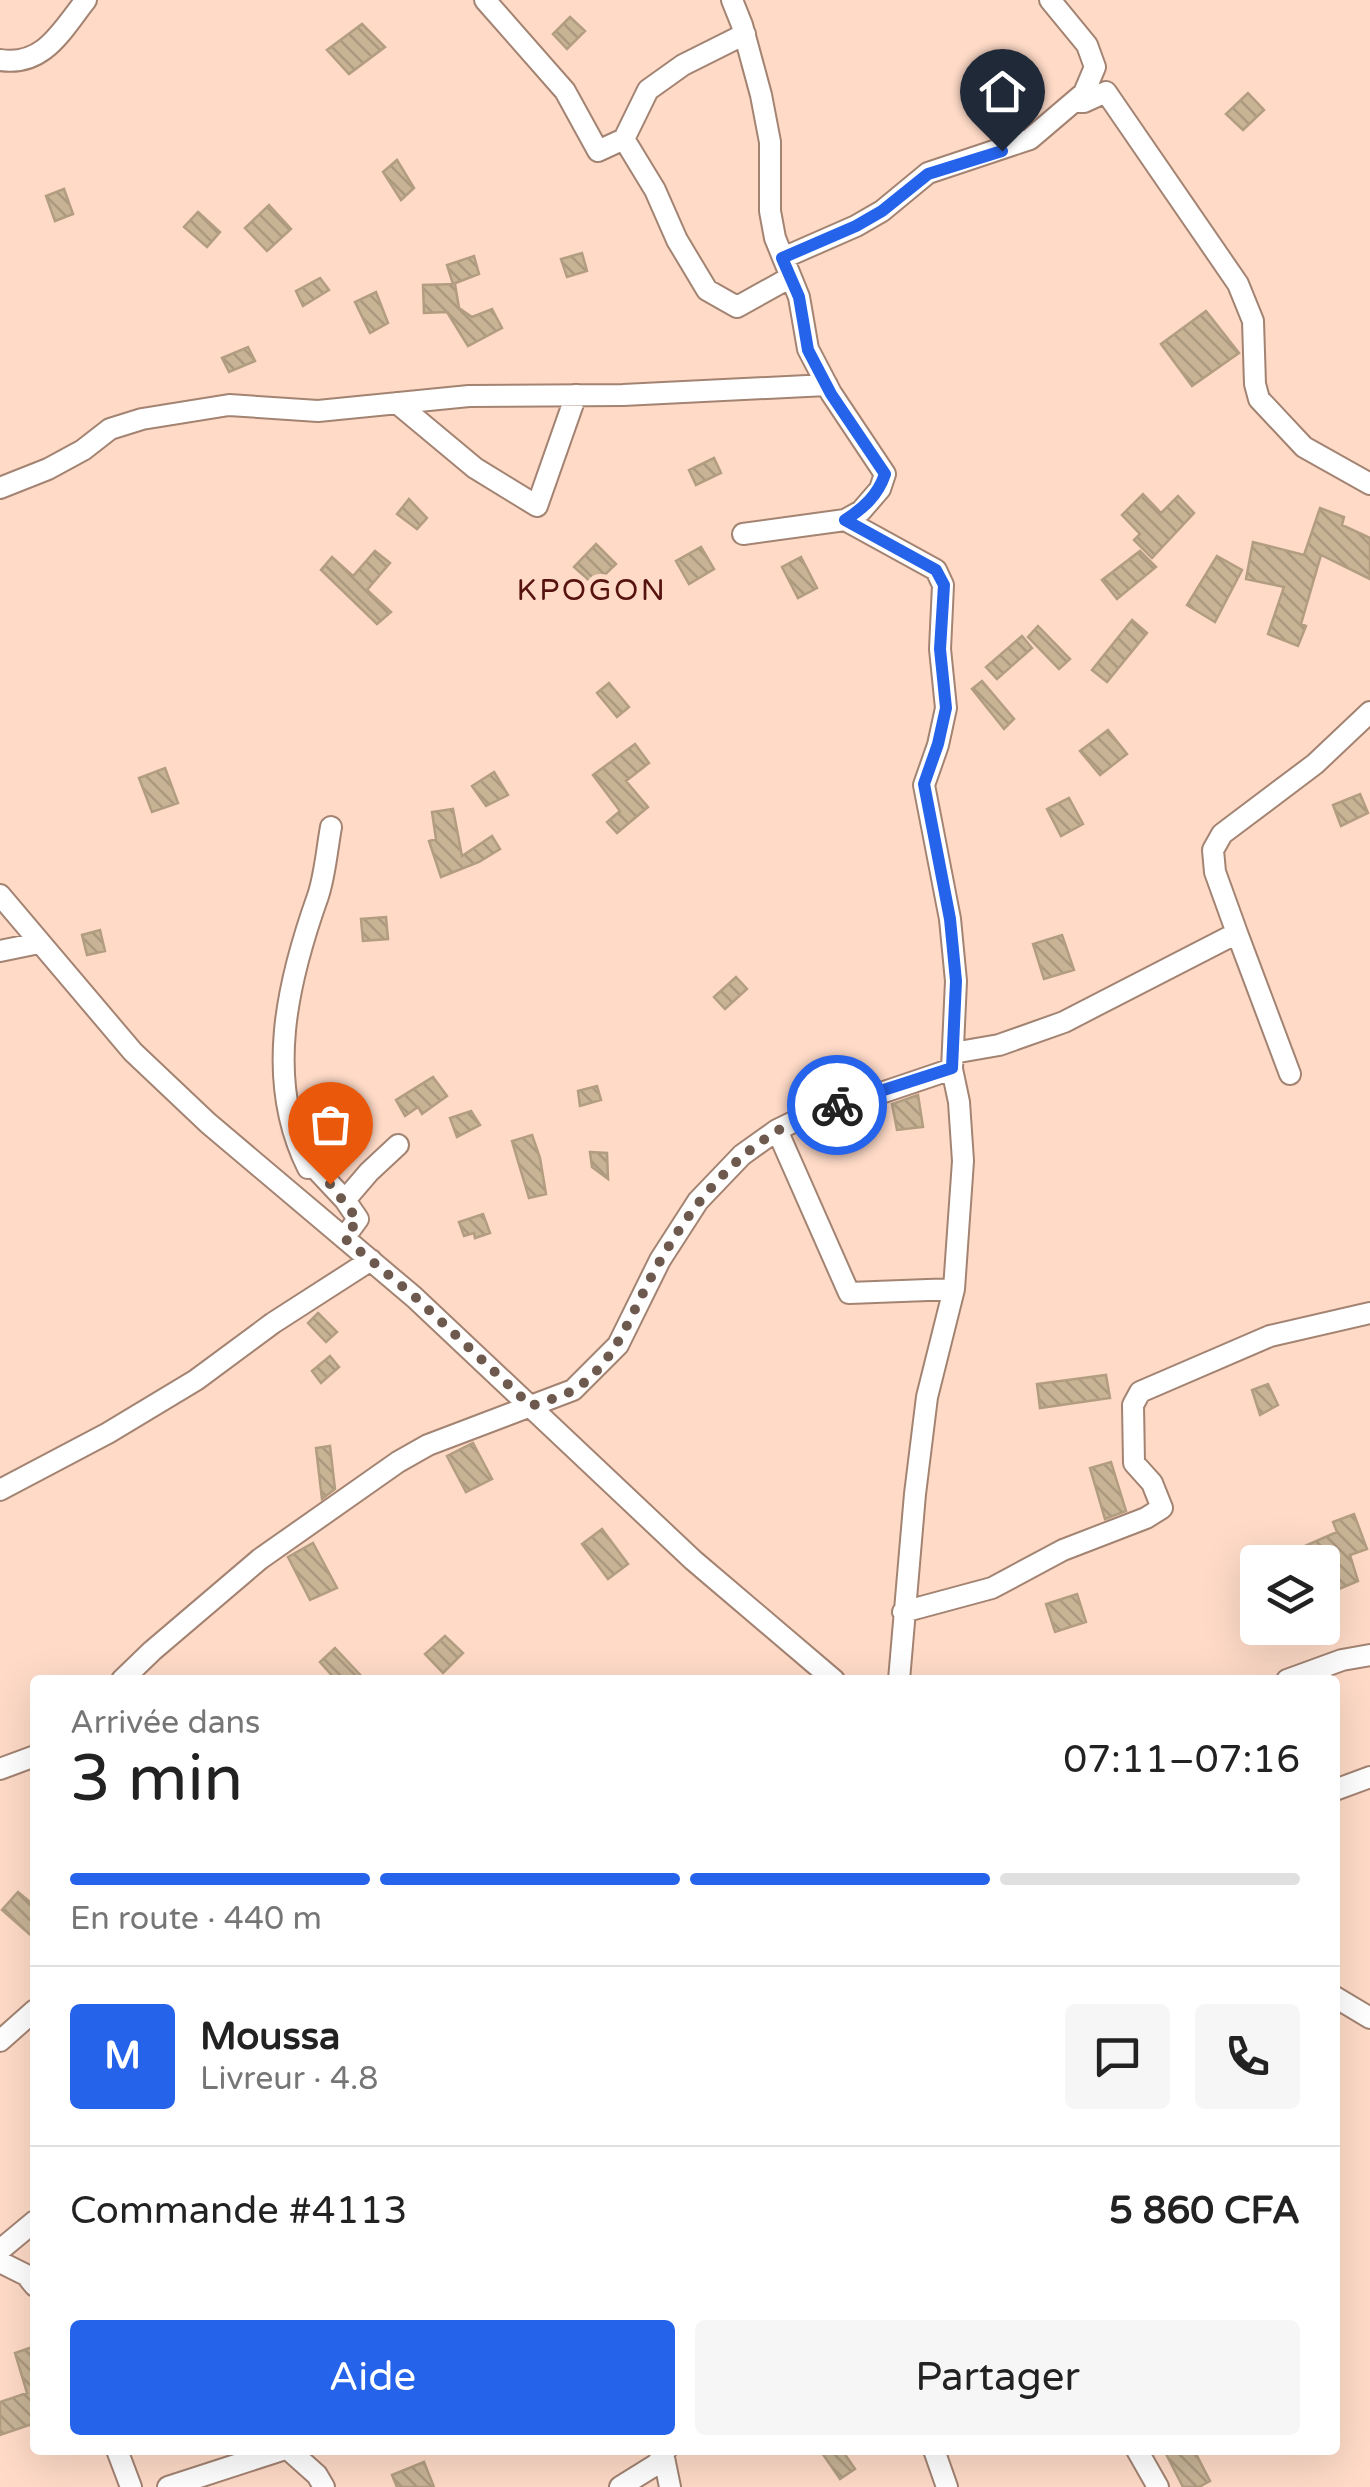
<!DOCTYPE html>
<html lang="fr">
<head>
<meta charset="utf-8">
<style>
	:root { --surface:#fff; --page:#f6f6f6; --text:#222; --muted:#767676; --line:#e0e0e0; --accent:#2563eb }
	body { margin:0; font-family:"Varela Round",sans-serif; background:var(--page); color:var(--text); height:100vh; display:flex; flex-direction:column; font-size:38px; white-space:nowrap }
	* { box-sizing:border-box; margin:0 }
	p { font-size:32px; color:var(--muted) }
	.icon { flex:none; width:55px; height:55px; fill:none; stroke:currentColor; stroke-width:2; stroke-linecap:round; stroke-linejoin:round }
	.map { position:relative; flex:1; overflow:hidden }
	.details { position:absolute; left:30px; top:1675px; width:1310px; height:780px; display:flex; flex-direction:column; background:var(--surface); border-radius:10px; box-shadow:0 10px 40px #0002 }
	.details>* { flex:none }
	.controls { position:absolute; left:1240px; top:1545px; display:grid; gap:20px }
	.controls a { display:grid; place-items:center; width:100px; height:100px; border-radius:10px; background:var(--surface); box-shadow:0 10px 40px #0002; font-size:50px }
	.pin { position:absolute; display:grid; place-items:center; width:85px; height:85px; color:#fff; margin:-102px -42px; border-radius:50% 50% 50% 0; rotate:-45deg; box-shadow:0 0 10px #0007 }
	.pin .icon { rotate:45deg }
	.courier { position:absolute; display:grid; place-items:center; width:100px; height:100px; margin:-50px; border:8px solid #2563eb; border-radius:50%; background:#fff; color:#222; box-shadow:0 2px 12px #0007 }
	.summary em { font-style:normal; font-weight:600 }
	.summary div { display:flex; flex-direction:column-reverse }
	.summary { display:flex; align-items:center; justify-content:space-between; height:170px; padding:0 40px }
	h1 { font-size:65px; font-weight:600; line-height:75px }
	.bar { display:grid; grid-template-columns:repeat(4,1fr); gap:15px 10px; align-content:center; height:120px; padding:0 40px }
	.bar i { height:12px; border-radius:8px; background:var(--line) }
	.bar .current { background:var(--accent) }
	.bar p { grid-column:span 4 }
	.line { display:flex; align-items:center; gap:25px; padding:0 40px; border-top:2px solid var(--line) }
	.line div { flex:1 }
	.round { display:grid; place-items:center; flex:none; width:105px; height:105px; border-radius:10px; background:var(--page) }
	.primary-button { display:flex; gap:20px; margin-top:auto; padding:20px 40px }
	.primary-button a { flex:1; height:115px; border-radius:10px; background:var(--accent); color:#fff; font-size:40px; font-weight:600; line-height:115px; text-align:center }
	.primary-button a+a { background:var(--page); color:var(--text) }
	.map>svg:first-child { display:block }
	.building { fill:url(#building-back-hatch); stroke:#b29d80; stroke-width:2.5 }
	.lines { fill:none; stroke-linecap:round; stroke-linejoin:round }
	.street-casing { stroke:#a38372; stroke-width:24 }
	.street { stroke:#fff; stroke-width:20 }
	.done { stroke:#6d594e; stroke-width:10; stroke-dasharray:0 18 }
	.route { stroke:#2563eb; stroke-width:12 }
	.labels { text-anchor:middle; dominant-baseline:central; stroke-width:10; stroke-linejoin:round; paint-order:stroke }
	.quarter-label { font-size:30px; letter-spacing:2.5px; fill:#56120f; stroke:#fedac7 }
</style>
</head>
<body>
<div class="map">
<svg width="1370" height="2487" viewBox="0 0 1370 2487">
	<defs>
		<pattern id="building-back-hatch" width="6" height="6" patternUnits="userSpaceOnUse" patternTransform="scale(2.5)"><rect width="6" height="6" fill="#c8b395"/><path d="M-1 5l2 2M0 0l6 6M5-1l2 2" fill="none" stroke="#ab997f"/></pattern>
	</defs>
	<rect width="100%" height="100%" fill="#fedac7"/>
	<!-- building -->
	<path class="building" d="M570,17L585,31L567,49L553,34Z
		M362,24L385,47L349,74L327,50Z
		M1248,93L1264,110L1243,130L1226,114Z
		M397,160L414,188L401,200L383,172Z
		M64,189L73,214L55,221L46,196Z
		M269,205L291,229L267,251L245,228Z
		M198,212L220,232L207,247L184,227Z
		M582,253L587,271L567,277L561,259Z
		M474,256L479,274L453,284L447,265Z
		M320,278L329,290L303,306L296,291Z
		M455,284L459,308L472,317L492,309L502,328L468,346L447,312L424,313L423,285Z
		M376,292L388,323L370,333L355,302Z
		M1206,311L1239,353L1192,386L1161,344Z
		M248,347L255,361L229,372L222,358Z
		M714,458L721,473L696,485L689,470Z
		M1143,494L1161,513L1178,496L1194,513L1152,558L1134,540L1140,534L1122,515Z
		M409,499L427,518L417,529L397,514Z
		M1320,508L1344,517L1342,525L1370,538V579L1321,555L1301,624L1306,626L1298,646L1268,634L1284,587L1246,579L1253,542L1304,555Z
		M596,544L616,564L594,585L574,567Z
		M701,547L714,569L689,584L676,561Z
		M375,551L390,563L367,590L391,612L377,624L321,570L332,557L353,576Z
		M1140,551L1156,567L1117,599L1102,580Z
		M1217,556L1242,570L1215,622L1187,605Z
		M801,557L817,588L798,598L782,567Z
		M1132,620L1147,633L1107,682L1092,670Z
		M1038,626L1070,659L1059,669L1028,637Z
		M1022,636L1032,648L997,679L986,667Z
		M982,681L1014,719L1004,729L972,689Z
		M609,683L629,707L617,717L597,693Z
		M1108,730L1127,754L1100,775L1080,751Z
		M635,744L649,763L626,781L648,807L617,833L607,822L620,811L593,775Z
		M165,768L178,803L152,812L139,778Z
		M494,772L508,795L486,806L472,786Z
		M1360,794L1368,813L1341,826L1333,805Z
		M1069,798L1083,824L1061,836L1047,809Z
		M453,809L462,856L492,836L500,849L479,862L441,877L429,841L436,839L432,812Z
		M386,917L388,939L363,941L361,919Z
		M100,930L105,951L87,955L82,935Z
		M1062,935L1074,970L1044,979L1033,944Z
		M736,977L747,989L725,1009L714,997Z
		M433,1077L447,1096L422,1114L418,1107L405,1116L396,1100Z
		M597,1086L601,1100L580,1106L578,1091Z
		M918,1095L923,1127L897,1130L892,1104Z
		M471,1111L480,1125L457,1137L450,1118Z
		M854,1115L857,1133L835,1137L832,1121Z
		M532,1135L540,1158L546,1194L529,1198L512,1141Z
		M590,1152L607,1153L608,1179L592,1167Z
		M483,1214L490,1233L475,1238L474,1233L464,1236L459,1222Z
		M318,1313L337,1332L326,1342L308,1323Z
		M330,1356L339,1367L321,1383L312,1371Z
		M1106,1375L1110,1398L1040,1408L1037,1384Z
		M1268,1384L1278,1405L1260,1415L1252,1390Z
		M473,1443L492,1479L466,1492L447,1456Z
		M330,1446L335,1489L322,1499L316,1448Z
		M1111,1462L1126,1511L1105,1519L1090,1468Z
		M1354,1514L1367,1549L1350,1555L1358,1581L1322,1596V1562H1307L1300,1548L1337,1532L1333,1522Z
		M602,1529L628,1564L608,1579L582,1544Z
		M313,1543L337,1588L310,1600L288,1557Z
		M1077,1594L1086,1622L1055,1632L1046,1604Z
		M445,1636L463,1653L443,1673L425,1654Z
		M335,1648L365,1680H336L320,1662Z
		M18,1892L35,1906V1939L2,1910Z
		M35,2346V2423L0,2435V2402L27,2393L15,2353Z
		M820,2450H842L855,2469L840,2479Z
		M1164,2450H1194L1210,2481L1199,2487H1183Z
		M424,2462L434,2487H397L392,2475Z"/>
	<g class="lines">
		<!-- street casing -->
		<g class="street-casing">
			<path id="street" d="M485,0L565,91L598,151L624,139
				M732,0L742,25L761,95L770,142V211L775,238L799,297L808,349L831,393L885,474L880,489L861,511L845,520L743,534
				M745,34L683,65L648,90L624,139L655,190L677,240L707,290L737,307L791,277
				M0,60C44,67 62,30 86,0
				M1076,102H1084L1106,92L1238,284L1253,321L1255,384L1259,399L1304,447L1370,484
				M783,258L856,226L882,211L928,173L1030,139L1084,93L1095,67L1087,45L1050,0
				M397,403L475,468L537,506L576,395
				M0,488L48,469L83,450L110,429L142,419L229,405L318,411L469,396L623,395L827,385
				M845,520L936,570L943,585L940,649L946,708L938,745L924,785L950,919L956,981L952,1069L959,1102L963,1161L954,1289L927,1397L915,1494L899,1680
				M331,827C327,849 325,875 318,896C287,983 264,1080 308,1168H315L345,1200
				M0,895L133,1052L208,1123L414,1297L693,1560L834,1680
				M1237,933L1215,872L1213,850L1222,834L1315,764L1370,712
				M0,951L39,943
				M953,1053L999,1045L1064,1022L1237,933L1290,1074
				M777,1130L849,1293L954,1289
				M344,1238L358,1219L345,1200L369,1172L398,1145
				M0,1490L108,1433L196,1380L273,1323L371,1260
				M903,1612L992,1588L1063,1550L1146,1518L1162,1508L1152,1483L1134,1463L1133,1405L1140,1392L1270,1336L1370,1313
				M122,1680L152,1651L260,1559L398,1462L428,1445L573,1390L618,1345L660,1260L698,1201L742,1155L777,1130L818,1110L878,1094L952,1069
				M1287,1680L1342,1660L1370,1655
				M0,1769L35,1756
				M1335,1790L1370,1777
				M1335,1997L1370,2018
				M0,2041L35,2010
				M0,2250L35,2221
				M0,2262L26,2275L35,2286
				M117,2450L131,2487
				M289,2450L317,2475L324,2487
				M934,2450L947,2487
				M1137,2450L1158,2487
				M663,2453L670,2487
				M168,2487L282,2450
				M620,2487L657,2464L666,2450"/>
		</g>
		<!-- street -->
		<use href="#street" class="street"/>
	</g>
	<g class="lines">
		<!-- done -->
		<path class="done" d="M330,1184L358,1220L344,1238L414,1296L531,1406C544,1401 561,1397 574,1390C610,1367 626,1327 644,1291C685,1209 745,1130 837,1105"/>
		<!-- route -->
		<path class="route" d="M837,1105L952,1068L956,981L950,919L924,784L938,744L946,708L940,649L944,585L936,570L845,520C864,508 878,495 885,474L831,394L808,350L799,297L782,258L856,226L882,211L928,174L1002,151"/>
	</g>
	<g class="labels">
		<!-- quarter labels -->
		<g class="quarter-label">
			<text x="592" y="590">KPOGON</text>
		</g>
	</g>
</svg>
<div class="controls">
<a><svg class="icon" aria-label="layers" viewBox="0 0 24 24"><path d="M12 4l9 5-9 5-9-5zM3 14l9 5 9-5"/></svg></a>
</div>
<div class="pin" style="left:330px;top:1184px;background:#ea580c"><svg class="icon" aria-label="bag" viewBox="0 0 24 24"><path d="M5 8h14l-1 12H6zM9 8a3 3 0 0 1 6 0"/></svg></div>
<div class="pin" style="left:1002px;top:151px;background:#1f2937"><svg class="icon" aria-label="home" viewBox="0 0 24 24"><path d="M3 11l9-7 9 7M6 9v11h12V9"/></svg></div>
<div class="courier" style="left:837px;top:1105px"><svg class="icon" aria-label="bike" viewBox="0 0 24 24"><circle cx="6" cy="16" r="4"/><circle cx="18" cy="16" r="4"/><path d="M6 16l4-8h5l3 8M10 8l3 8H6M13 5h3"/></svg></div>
<section class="details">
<div class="summary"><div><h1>3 min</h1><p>Arrivée dans</p></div><em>07:11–07:16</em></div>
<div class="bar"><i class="current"></i><i class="current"></i><i class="current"></i><i></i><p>En route · 440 m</p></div>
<div class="line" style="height:180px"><b class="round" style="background:var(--accent);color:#fff">M</b><div><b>Moussa</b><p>Livreur · 4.8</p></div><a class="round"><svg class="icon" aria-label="chat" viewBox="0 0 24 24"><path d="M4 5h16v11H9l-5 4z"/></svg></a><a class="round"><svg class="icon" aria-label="phone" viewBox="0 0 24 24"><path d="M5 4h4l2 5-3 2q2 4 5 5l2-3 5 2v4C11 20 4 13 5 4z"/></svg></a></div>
<div class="line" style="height:130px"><div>Commande #4113</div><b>5 860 CFA</b></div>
<div class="primary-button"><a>Aide</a><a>Partager</a></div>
</section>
</div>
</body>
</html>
